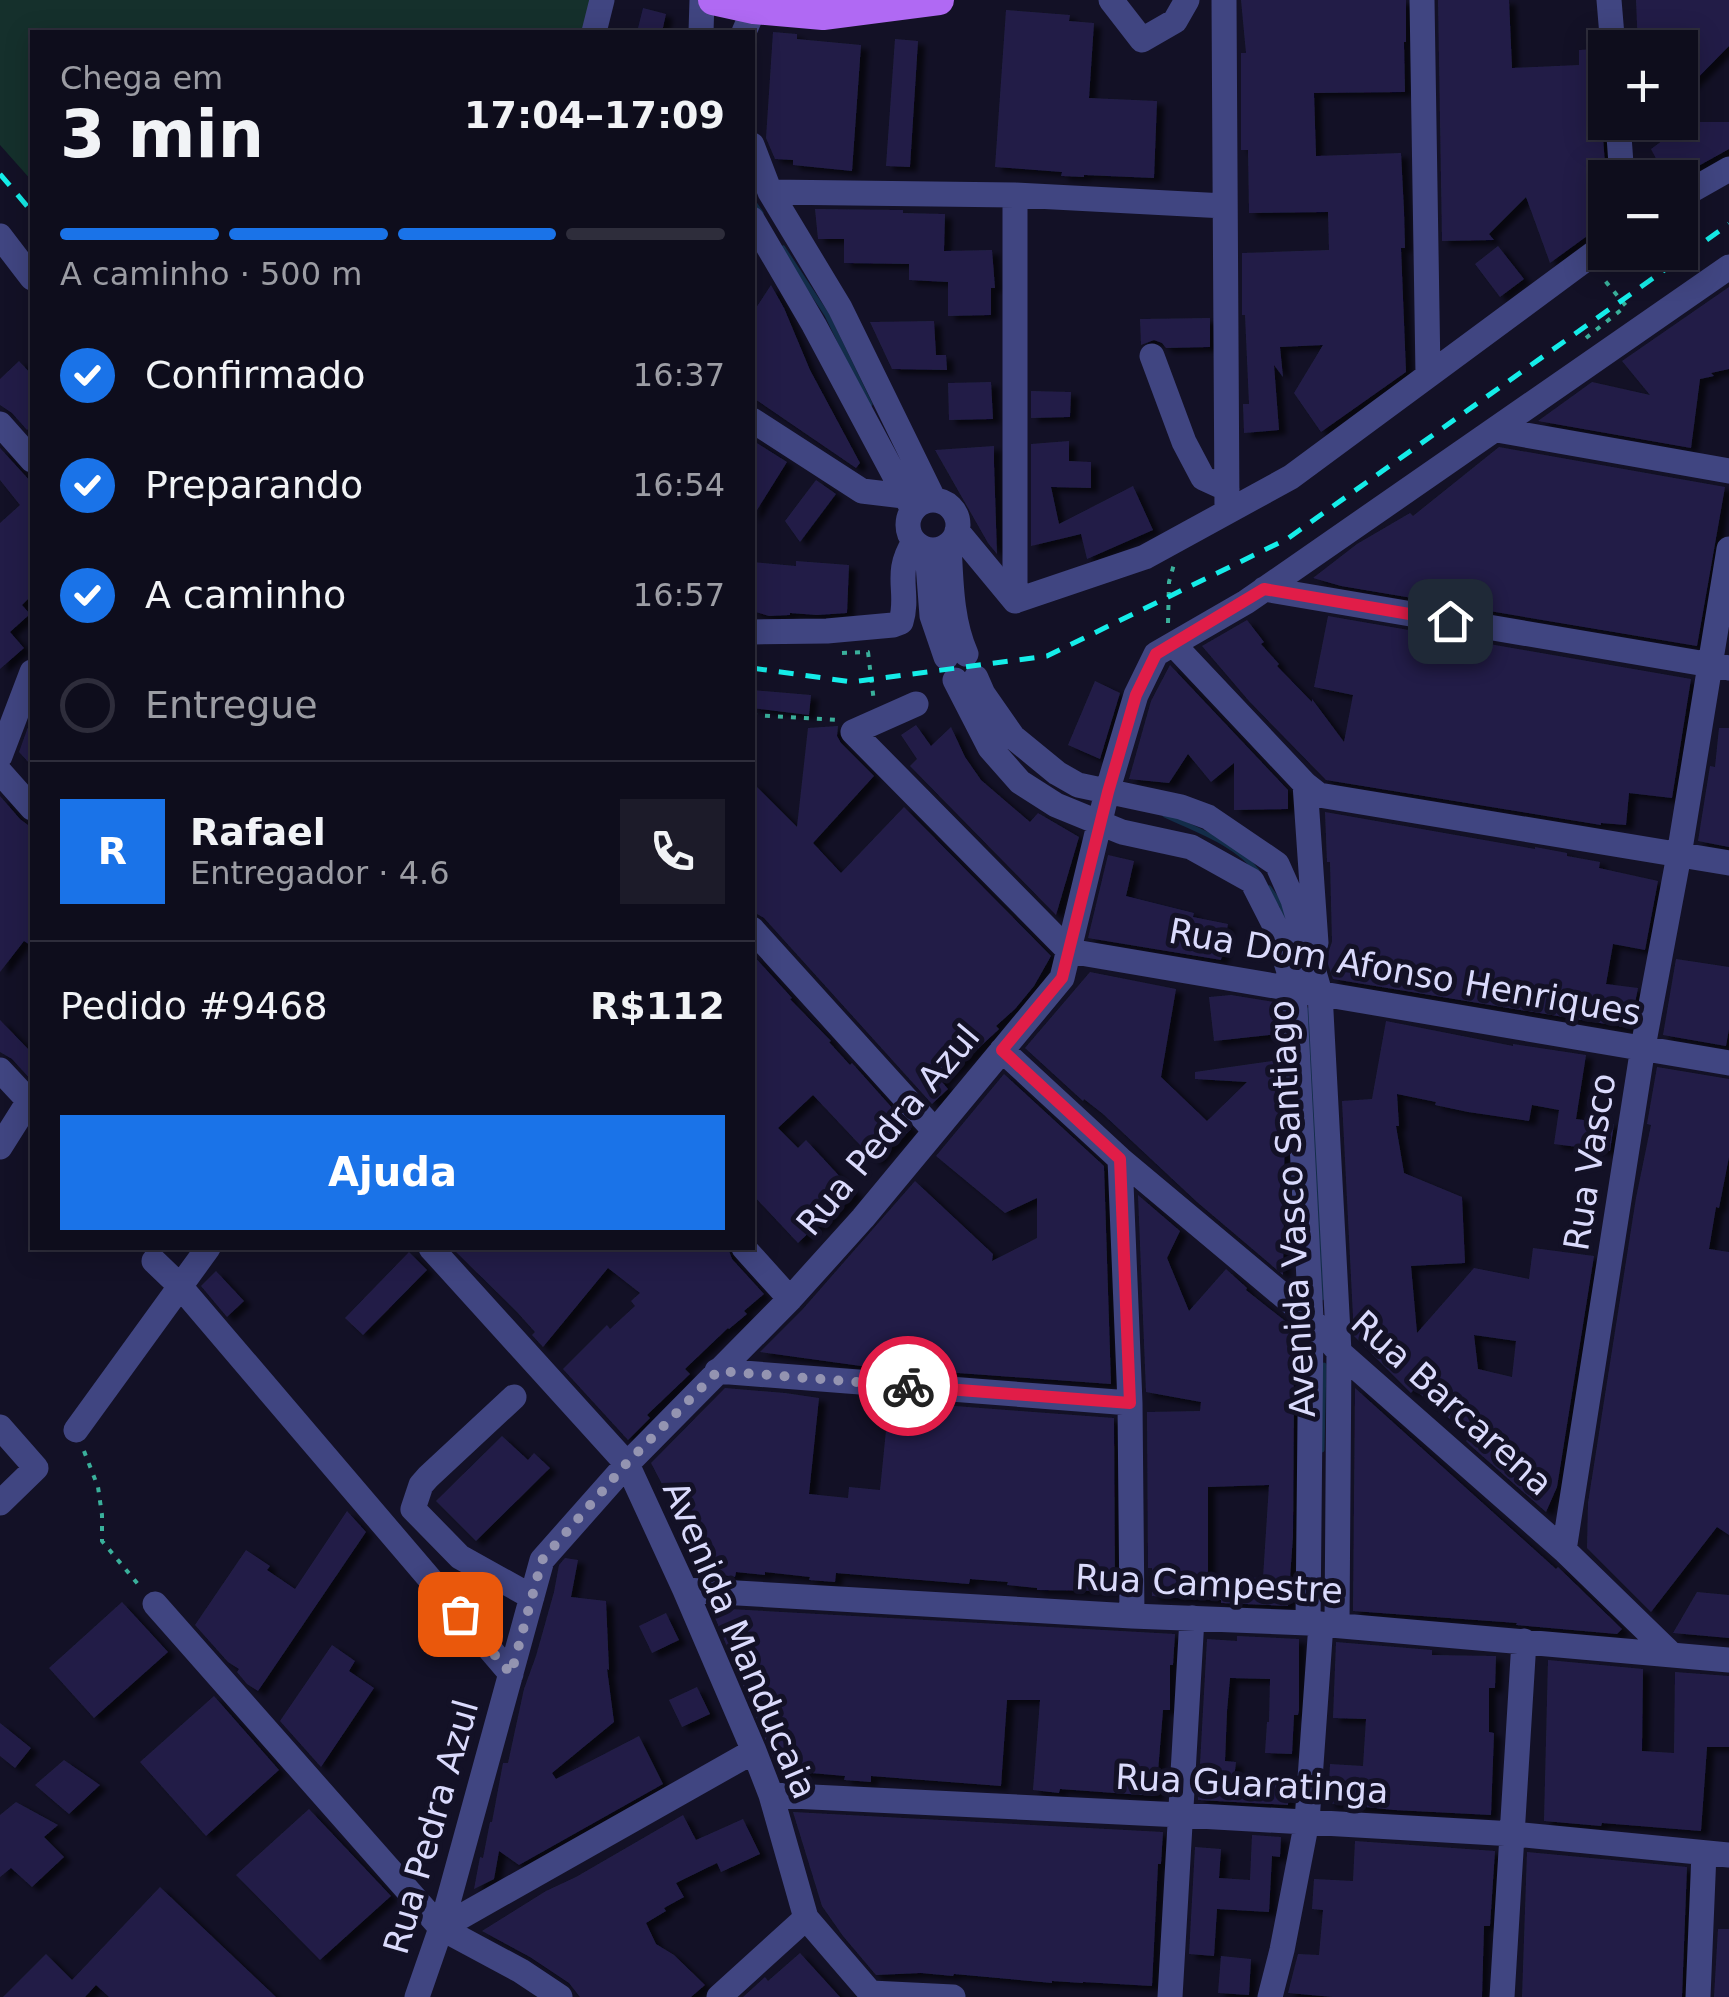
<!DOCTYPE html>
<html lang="pt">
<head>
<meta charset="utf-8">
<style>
	:root { --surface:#0e0d1c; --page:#1c1b29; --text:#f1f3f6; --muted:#9b9ca3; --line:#2e2d3b; --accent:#1a73e8 }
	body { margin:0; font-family:"DejaVu Sans",sans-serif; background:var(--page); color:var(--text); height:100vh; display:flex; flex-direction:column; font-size:38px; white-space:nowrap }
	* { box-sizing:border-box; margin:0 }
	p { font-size:32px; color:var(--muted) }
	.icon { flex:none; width:55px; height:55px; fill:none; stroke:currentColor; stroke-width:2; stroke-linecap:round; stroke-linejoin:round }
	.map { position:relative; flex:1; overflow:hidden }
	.panel { position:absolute; left:30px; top:30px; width:725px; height:1220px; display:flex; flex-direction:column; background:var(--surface); border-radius:0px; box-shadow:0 5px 25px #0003,0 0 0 2px var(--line) }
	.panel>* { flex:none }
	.controls { position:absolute; left:1588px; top:30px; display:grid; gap:20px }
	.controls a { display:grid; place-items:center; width:110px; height:110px; border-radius:0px; background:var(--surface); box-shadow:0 5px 25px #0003,0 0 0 2px var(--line); font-size:50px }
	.pin { position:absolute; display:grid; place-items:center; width:85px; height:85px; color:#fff; margin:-42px; border-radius:20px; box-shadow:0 5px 15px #0006 }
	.courier { position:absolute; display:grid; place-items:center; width:100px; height:100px; margin:-50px; border:8px solid #e11d48; border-radius:50%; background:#fff; color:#222; box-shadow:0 2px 12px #0007 }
	.overview em { font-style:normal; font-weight:700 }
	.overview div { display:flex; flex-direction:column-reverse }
	.overview { display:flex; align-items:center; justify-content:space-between; height:170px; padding:0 30px }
	h1 { font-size:65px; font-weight:700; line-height:75px }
	.bar { display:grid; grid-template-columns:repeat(4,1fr); gap:15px 10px; align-content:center; height:120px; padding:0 30px }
	.bar i { height:12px; border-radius:8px; background:var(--line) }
	.bar .on { background:var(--accent) }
	.bar p { grid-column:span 4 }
	.line { display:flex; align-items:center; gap:25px; padding:0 30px; border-top:2px solid var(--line) }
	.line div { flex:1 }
	.round { display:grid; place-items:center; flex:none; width:105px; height:105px; border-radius:0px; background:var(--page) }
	ol { padding:0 30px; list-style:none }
	li { display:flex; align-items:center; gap:30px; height:110px }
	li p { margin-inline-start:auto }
	li .icon { padding:10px; border-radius:50%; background:var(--accent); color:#fff; stroke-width:4 }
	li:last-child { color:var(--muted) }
	li i { width:55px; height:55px; border:5px solid var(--line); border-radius:50% }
	.button { display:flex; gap:20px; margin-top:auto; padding:20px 30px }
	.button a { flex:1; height:115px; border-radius:0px; background:var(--accent); color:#fff; font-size:40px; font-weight:700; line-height:115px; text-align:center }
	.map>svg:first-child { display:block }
	.green { fill:#15302c }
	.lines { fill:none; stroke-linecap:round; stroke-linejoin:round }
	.stream { stroke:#132d49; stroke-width:5 }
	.building { fill:#221f46; fill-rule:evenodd; filter:url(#shadow) }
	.path { stroke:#3ab09b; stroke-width:4; stroke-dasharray:5 8; stroke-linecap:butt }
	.minor { stroke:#404581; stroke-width:25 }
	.major { stroke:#b069f3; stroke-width:30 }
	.rail { stroke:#15ede9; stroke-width:5; stroke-dasharray:15 12; stroke-linecap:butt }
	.done { stroke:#9494b1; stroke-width:10; stroke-dasharray:0 18 }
	.route { stroke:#e11d48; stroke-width:12 }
	.labels { text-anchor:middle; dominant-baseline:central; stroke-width:10; stroke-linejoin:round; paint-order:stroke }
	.street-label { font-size:35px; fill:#dadafc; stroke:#131126 }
</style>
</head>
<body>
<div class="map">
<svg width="1729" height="1997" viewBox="0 0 1729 1997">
	<defs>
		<filter id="shadow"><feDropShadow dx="7" dy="4.5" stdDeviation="2.5" flood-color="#0009"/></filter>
	</defs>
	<rect width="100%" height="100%" fill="#131126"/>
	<!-- green -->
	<path class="green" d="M0,0H593L582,32H32V181L0,145Z"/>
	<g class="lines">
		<!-- stream -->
		<path class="stream" d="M752,200L761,213
			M783,248L827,315L870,404
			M1165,815C1196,830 1236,843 1257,871
			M1269,888L1282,906L1286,923
			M1308,1010L1322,1298
			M1322,1450L1324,1365"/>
	</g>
	<!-- building -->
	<path class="building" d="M1241,0H1406V42H1404L1405,92L1314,93L1316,156L1401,153L1404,211L1405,248H1401L1406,372L1321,432L1294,393L1323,345L1280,347L1283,377L1274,365L1279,430L1244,433L1243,404H1249L1245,315H1242V253L1329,250L1328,212L1249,213L1248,150H1241V53H1246Z
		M1438,0H1509L1512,68L1579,65V50L1595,49L1598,100L1605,99V113L1602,123L1606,178L1605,194H1602L1605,223L1550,263L1526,197L1489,234L1494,240L1442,241Z
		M1636,0H1729V46L1680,96V48H1638Z
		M643,8L666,14L662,32H637Z
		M1006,10L1070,15L1069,21L1094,23L1089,98L1157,101L1154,178L1084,175V177L1061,176L1062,172L995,167Z
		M773,32L797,34V39L861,45L852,171L793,165V160L775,159L766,138Z
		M895,39L918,41L910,167L886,166Z
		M1688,122H1729V149L1693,169L1672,178H1666L1651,149Z
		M815,209L903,210V213L945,214L944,251L992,250L995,288H991V315L948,316V282L909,280V264L844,263V239H818Z
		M1498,246L1524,279L1500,297L1475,264Z
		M771,285L784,308L810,370L860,463L856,468L752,397V314Z
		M1729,287V369L1711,373L1714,376L1700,379L1691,448L1538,421L1592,382L1650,395L1622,361Z
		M1210,318V347L1166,348L1162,343L1154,340L1141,345L1140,319Z
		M934,321L936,355H946L947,370L892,369L870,322Z
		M19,361L32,375V425L27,430L12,413L0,405V379Z
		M991,382L993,419L949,420L948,383Z
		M1031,391L1071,392L1070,417L1031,418Z
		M752,440L787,462L752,518Z
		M1069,441V461L1091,462V488L1051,487L1059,524L1133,486L1153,530L1087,559L1081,534L1031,546V444Z
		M994,446V463L997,554L988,543L935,450Z
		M1499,447L1725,487L1697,646L1341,586L1313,578L1357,544L1410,513L1413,516Z
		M0,448L32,483V595L22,605L30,614L10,632L24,648L0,669V523L20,505L0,480Z
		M816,480L836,494L800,542L785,521Z
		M796,561L849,565L847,613L817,615L790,613V615L769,616L752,611V562L796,566Z
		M1328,616L1691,679L1672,798L1629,793L1626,825L1601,823V825L1326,780L1249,701L1202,646L1247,620L1264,642L1261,644L1279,664L1277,666L1312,702V699L1344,742L1353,695L1314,687Z
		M1170,665L1288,790V809L1234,810V763L1211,782L1188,754L1169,783L1129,779L1151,701Z
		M1095,681L1120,693L1100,759L1068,745Z
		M752,690L811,695L809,715L752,708Z
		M32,716V766L19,752Z
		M916,725L931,746L951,727L965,757L981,780L1030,822L1038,813L1079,837L1056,915L910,766L917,759L901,735Z
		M838,726L837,736L841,743L874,776L813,843L841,873L904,807L1051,956L1034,986L1015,1009L996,1026L999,1029L997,1031L942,1082L948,1089L932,1104L764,918L752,911V782L797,827L808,728Z
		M1719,728H1729V847L1698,841L1710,766L1715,767Z
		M0,796L20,819L32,828V946L24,941L0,972Z
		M1325,812L1535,849V847L1567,853V856L1600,862L1599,868L1658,881L1645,950L1613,944L1606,984L1638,988L1630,1028L1333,979L1328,964V953L1332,942L1330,862H1327Z
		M1108,855L1134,861L1126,896L1194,913L1193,917L1228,924L1221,960L1088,938Z
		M752,954L792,998L790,999L831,1041L829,1042L850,1065L852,1063L911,1129L876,1162L813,1095L778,1128L798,1148L806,1140L856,1194L821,1227L818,1224L798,1243L752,1194Z
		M1676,959L1729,967V1029L1726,1046L1663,1035Z
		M1090,972L1176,989L1161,1077L1207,1121L1247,1082L1195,1079V1072L1279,1060L1285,1128L1284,1176L1279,1174L1284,1214L1283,1275L1197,1202L1103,1114L1084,1099L1083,1101L1025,1048Z
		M1231,995L1274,1002L1279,1034L1214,1041L1209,997Z
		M0,1020L32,1053V1081L12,1059L0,1052Z
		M1386,1021L1513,1046V1044L1586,1055L1576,1119L1614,1124L1610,1151L1554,1144L1559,1110L1532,1105L1529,1121L1468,1112L1435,1105L1436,1102L1397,1094L1399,1126H1396L1404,1173L1462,1197L1465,1263L1411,1266L1417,1333L1474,1268L1529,1279L1533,1248L1594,1256L1557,1487L1546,1512L1471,1446L1466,1441L1470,1436L1414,1389L1411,1393L1354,1336L1342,1101L1372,1099ZM1474,1335L1516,1341L1512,1377L1478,1369Z
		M1657,1067L1729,1079V1157L1719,1208L1716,1207L1709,1249L1729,1252V1535L1717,1527L1651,1612L1587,1548L1588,1503L1636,1198L1651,1125L1647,1124Z
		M1004,1074L1104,1166L1111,1384L861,1366L760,1352L802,1310L915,1181L993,1254L992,1261L1037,1238V1198L1005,1213L936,1156Z
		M1138,1195L1180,1231L1167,1258L1189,1311L1226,1269L1247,1288L1246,1290L1294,1328L1291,1346L1294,1390L1293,1536L1288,1606L1221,1603V1600L1152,1596V1568H1148L1147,1412L1200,1411L1201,1402L1146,1392ZM1269,1485L1263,1578L1208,1576V1487Z
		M452,1248H728L732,1259L764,1294L744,1311L747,1314L729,1329L728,1328L685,1369L690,1374L647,1415L650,1418L628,1440L563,1369L607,1325L610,1329L635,1306L631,1301L640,1293L608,1268L543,1347L532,1335L535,1332L517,1312Z
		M409,1252L427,1270L363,1335L345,1318Z
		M216,1271L244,1301L227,1317L201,1286Z
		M725,1388L785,1393L819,1398L809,1494L848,1498L849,1487L880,1490L889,1401L1114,1418L1115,1591L1037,1590V1588L1007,1585L1008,1582L970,1579L969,1584L836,1573L835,1582L809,1580L810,1577L765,1572V1575L736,1572L735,1577L698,1571L683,1524L651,1463Z
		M1355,1388L1556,1569L1558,1567L1622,1629L1617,1634L1516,1625L1517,1623L1353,1611Z
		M502,1436L528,1460L534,1453L550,1468L476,1541L436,1501Z
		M347,1511L366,1532L258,1691L247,1684L237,1672L239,1669L228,1662L195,1625L246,1550L270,1566L267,1570L295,1589Z
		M565,1558L578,1560L571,1597L606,1601L609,1670L607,1669L614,1722L552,1773L556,1779L639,1736L663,1784L519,1865L499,1851L494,1879L474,1889L480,1857L483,1858L490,1822H492L503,1763H508L524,1689L536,1656L554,1592L559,1565Z
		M1697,1592L1729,1595V1638L1673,1633Z
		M122,1602L168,1652L94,1718L49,1668Z
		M711,1608L1175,1634L1173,1665H1170V1710H1163L1156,1796L1060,1789L1059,1793L1033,1790L1040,1700H1007L1001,1786L871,1776V1782L844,1780L845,1776L800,1772L799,1775L779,1772Z
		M666,1613L679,1640L652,1653L639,1626Z
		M1237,1636L1299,1639V1710L1298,1715H1294L1292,1754L1265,1753L1267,1722H1269L1270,1679L1230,1678L1227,1711L1225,1761L1236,1762L1234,1779L1250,1780V1784L1289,1785L1288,1805L1198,1800L1207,1639L1237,1641Z
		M1336,1642L1432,1650V1655L1496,1656L1495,1688H1489V1732L1494,1733L1491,1815L1394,1810L1328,1803L1330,1764L1363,1766L1366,1719L1333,1718Z
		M332,1645L355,1661L349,1671L374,1688L321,1767L280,1721Z
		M1548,1660L1643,1669L1642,1751L1674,1753L1675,1672L1729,1676V1747H1707L1701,1831L1602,1823L1601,1826L1544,1821Z
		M697,1687L710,1714L682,1727L669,1700Z
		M214,1696L279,1770L206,1836L140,1762Z
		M0,1723L31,1748L15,1768L0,1756Z
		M64,1760L100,1785L69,1814L35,1785Z
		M16,1802L58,1825L44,1837L64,1857L32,1887L11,1868L0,1877V1815Z
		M309,1809L391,1896L320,1960L236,1875Z
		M793,1812L1163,1832L1161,1864H1158L1152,1986L1083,1982V1983L1052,1981V1983L954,1974L953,1976L921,1973L876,1975L843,1936L822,1906Z
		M683,1815L696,1840L743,1819L760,1854L721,1872L717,1863L676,1883L684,1897L664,1908L666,1911L646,1923L656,1944L674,1955L705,1985L691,1997H580L569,1983L530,1957L482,1931L546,1891L576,1877Z
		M1252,1835L1281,1837L1280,1857L1272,1856L1269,1912L1217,1909L1214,1956L1189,1954L1195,1847L1221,1849L1219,1878L1250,1880Z
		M1355,1841L1495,1851L1490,1926H1484L1482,1997H1333L1288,1993L1298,1954L1319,1955L1323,1910L1312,1909L1314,1879L1353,1881Z
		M1527,1852L1687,1867L1682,1997H1522Z
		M160,1887L276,1997H109L96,1985L85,1997H3L46,1954L72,1980Z
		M1718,1929H1729V1997H1714Z
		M800,1953L840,1997H743L765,1977L768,1981Z
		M1221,1956L1251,1959L1249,1995L1218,1993Z"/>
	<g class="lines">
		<!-- path -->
		<path class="path" d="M1586,338L1626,306L1601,276
			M1168,623L1169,582L1174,564
			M842,653L868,652L874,702
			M752,715L838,720
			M84,1451L98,1487L102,1515V1541L142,1589"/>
		<!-- minor -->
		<path class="minor" d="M1111,0L1142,40L1175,21L1187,0
			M1224,0L1227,511
			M1422,0L1428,374
			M1609,0L1613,48
			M594,32L602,0
			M701,32L702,0
			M744,32L754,9
			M1618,122L1622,178
			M752,145L770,192L840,308L934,500
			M770,192L1015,195L1225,206
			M1680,197L1729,169
			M752,219L814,325L913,510
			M0,236L32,278
			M1152,356L1184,442L1203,478L1227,489
			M752,420L862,491L904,496
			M0,424L32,460
			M1497,430L1729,471
			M908 525a25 25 0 1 1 50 0a25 25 0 1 1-50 0Z
			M957,531L1015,601
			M949,544C951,581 951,620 966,654
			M927,550L932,616L946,657
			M1264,589L1729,668
			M1015,601L1145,557L1291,477L1605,245
			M1015,601V195
			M752,632L827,631L893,625L901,622C910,592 893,574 914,542
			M1174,645L1305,784L1319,795L1729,863
			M976,678L983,694L1013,737L1057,773L1078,785L1181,807L1208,817L1277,864L1293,900L1320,993L1339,1352L1337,1625
			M955,680L990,748L1020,782L1056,805L1122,832L1191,847L1252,881L1275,926L1294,988L1311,1319L1308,1623
			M916,704L853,732L1069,951L1729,1063
			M0,756L32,672
			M0,772L32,808
			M1305,784L1316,943
			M752,929L935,1131
			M1002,1050L1120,1159L1311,1319L1339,1352L1564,1550L1671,1654
			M0,1070L29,1101L0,1147
			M1120,1159L1130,1403L1132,1616
			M431,1248L627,1464L685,1590L754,1751L771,1795L806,1918L874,1997
			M744,1248L790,1299
			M154,1261L179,1285L511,1674
			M717,1371L1130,1403
			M514,1397L428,1477L421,1485L413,1509L460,1557L532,1597
			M0,1427L36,1468L0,1503
			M76,1430L208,1248
			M1564,1550L1643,1047L1679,855L1729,549
			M685,1590L1132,1616L1308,1623L1729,1660
			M155,1604L441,1928L521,1971L560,1997
			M771,1795L1181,1815L1514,1834L1729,1855
			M441,1928L754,1751
			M871,1993L953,1997
			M417,1997L441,1928L542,1560L627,1464L790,1299L863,1218L1062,978L1107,792L1136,695L1156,654L1246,602L1729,267
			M719,1997L806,1918
			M1170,1997L1192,1618
			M1270,1997L1282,1950L1307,1821L1321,1624
			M1502,1997L1524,1641
			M1698,1997L1704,1853"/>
		<!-- major -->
		<path class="major" d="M713,0L754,9L823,15L939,0"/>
		<!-- rail -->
		<path class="rail" d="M0,174L32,212
			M752,668L852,682L1047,656L1287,539L1729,224"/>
	</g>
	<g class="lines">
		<!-- done -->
		<path class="done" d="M460,1614L511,1674L542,1560L626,1464L718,1371L908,1386"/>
		<!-- route -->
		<path class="route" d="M908,1386L1130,1403L1120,1159L1002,1050L1062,978L1108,792L1136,695L1156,654L1264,589L1450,621"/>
	</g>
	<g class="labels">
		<!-- street labels -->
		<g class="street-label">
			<text transform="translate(1405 972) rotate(10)">Rua Dom Afonso Henriques</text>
			<text transform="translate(888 1130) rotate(-50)">Rua Pedra Azul</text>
			<text transform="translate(1590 1162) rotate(-81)">Rua Vasco</text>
			<text transform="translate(1292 1209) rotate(-93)">Avenida Vasco Santiago</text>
			<text transform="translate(1452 1403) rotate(42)">Rua Barcarena</text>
			<text transform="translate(1209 1584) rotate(3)">Rua Campestre</text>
			<text transform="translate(740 1640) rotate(67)">Avenida Manducaia</text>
			<text transform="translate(1252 1784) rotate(3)">Rua Guaratinga</text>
			<text transform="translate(431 1827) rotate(-74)">Rua Pedra Azul</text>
		</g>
	</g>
</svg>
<div class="controls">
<a>+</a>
<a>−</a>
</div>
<div class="pin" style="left:460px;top:1614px;background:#ea580c"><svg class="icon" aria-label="bag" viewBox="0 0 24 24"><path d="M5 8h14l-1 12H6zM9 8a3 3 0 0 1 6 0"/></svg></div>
<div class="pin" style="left:1450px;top:621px;background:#1f2937"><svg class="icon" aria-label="home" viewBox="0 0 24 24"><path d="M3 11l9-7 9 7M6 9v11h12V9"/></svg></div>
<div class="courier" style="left:908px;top:1386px"><svg class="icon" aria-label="bike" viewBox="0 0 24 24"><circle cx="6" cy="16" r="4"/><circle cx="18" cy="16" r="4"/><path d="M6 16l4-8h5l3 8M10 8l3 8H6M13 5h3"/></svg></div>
<section class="panel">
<div class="overview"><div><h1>3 min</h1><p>Chega em</p></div><em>17:04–17:09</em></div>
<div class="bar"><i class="on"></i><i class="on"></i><i class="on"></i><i></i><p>A caminho · 500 m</p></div>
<ol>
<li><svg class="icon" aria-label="check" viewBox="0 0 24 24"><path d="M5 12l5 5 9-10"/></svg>Confirmado<p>16:37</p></li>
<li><svg class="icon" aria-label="check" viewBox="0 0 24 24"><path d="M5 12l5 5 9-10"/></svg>Preparando<p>16:54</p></li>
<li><svg class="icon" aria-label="check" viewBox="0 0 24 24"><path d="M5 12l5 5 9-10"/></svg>A caminho<p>16:57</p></li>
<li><i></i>Entregue</li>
</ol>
<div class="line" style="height:180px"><b class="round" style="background:var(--accent);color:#fff">R</b><div><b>Rafael</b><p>Entregador · 4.6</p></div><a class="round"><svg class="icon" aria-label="phone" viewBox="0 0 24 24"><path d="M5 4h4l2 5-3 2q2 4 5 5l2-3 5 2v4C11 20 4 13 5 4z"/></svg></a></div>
<div class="line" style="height:130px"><div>Pedido #9468</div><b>R$112</b></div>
<div class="button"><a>Ajuda</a></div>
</section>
</div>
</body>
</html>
